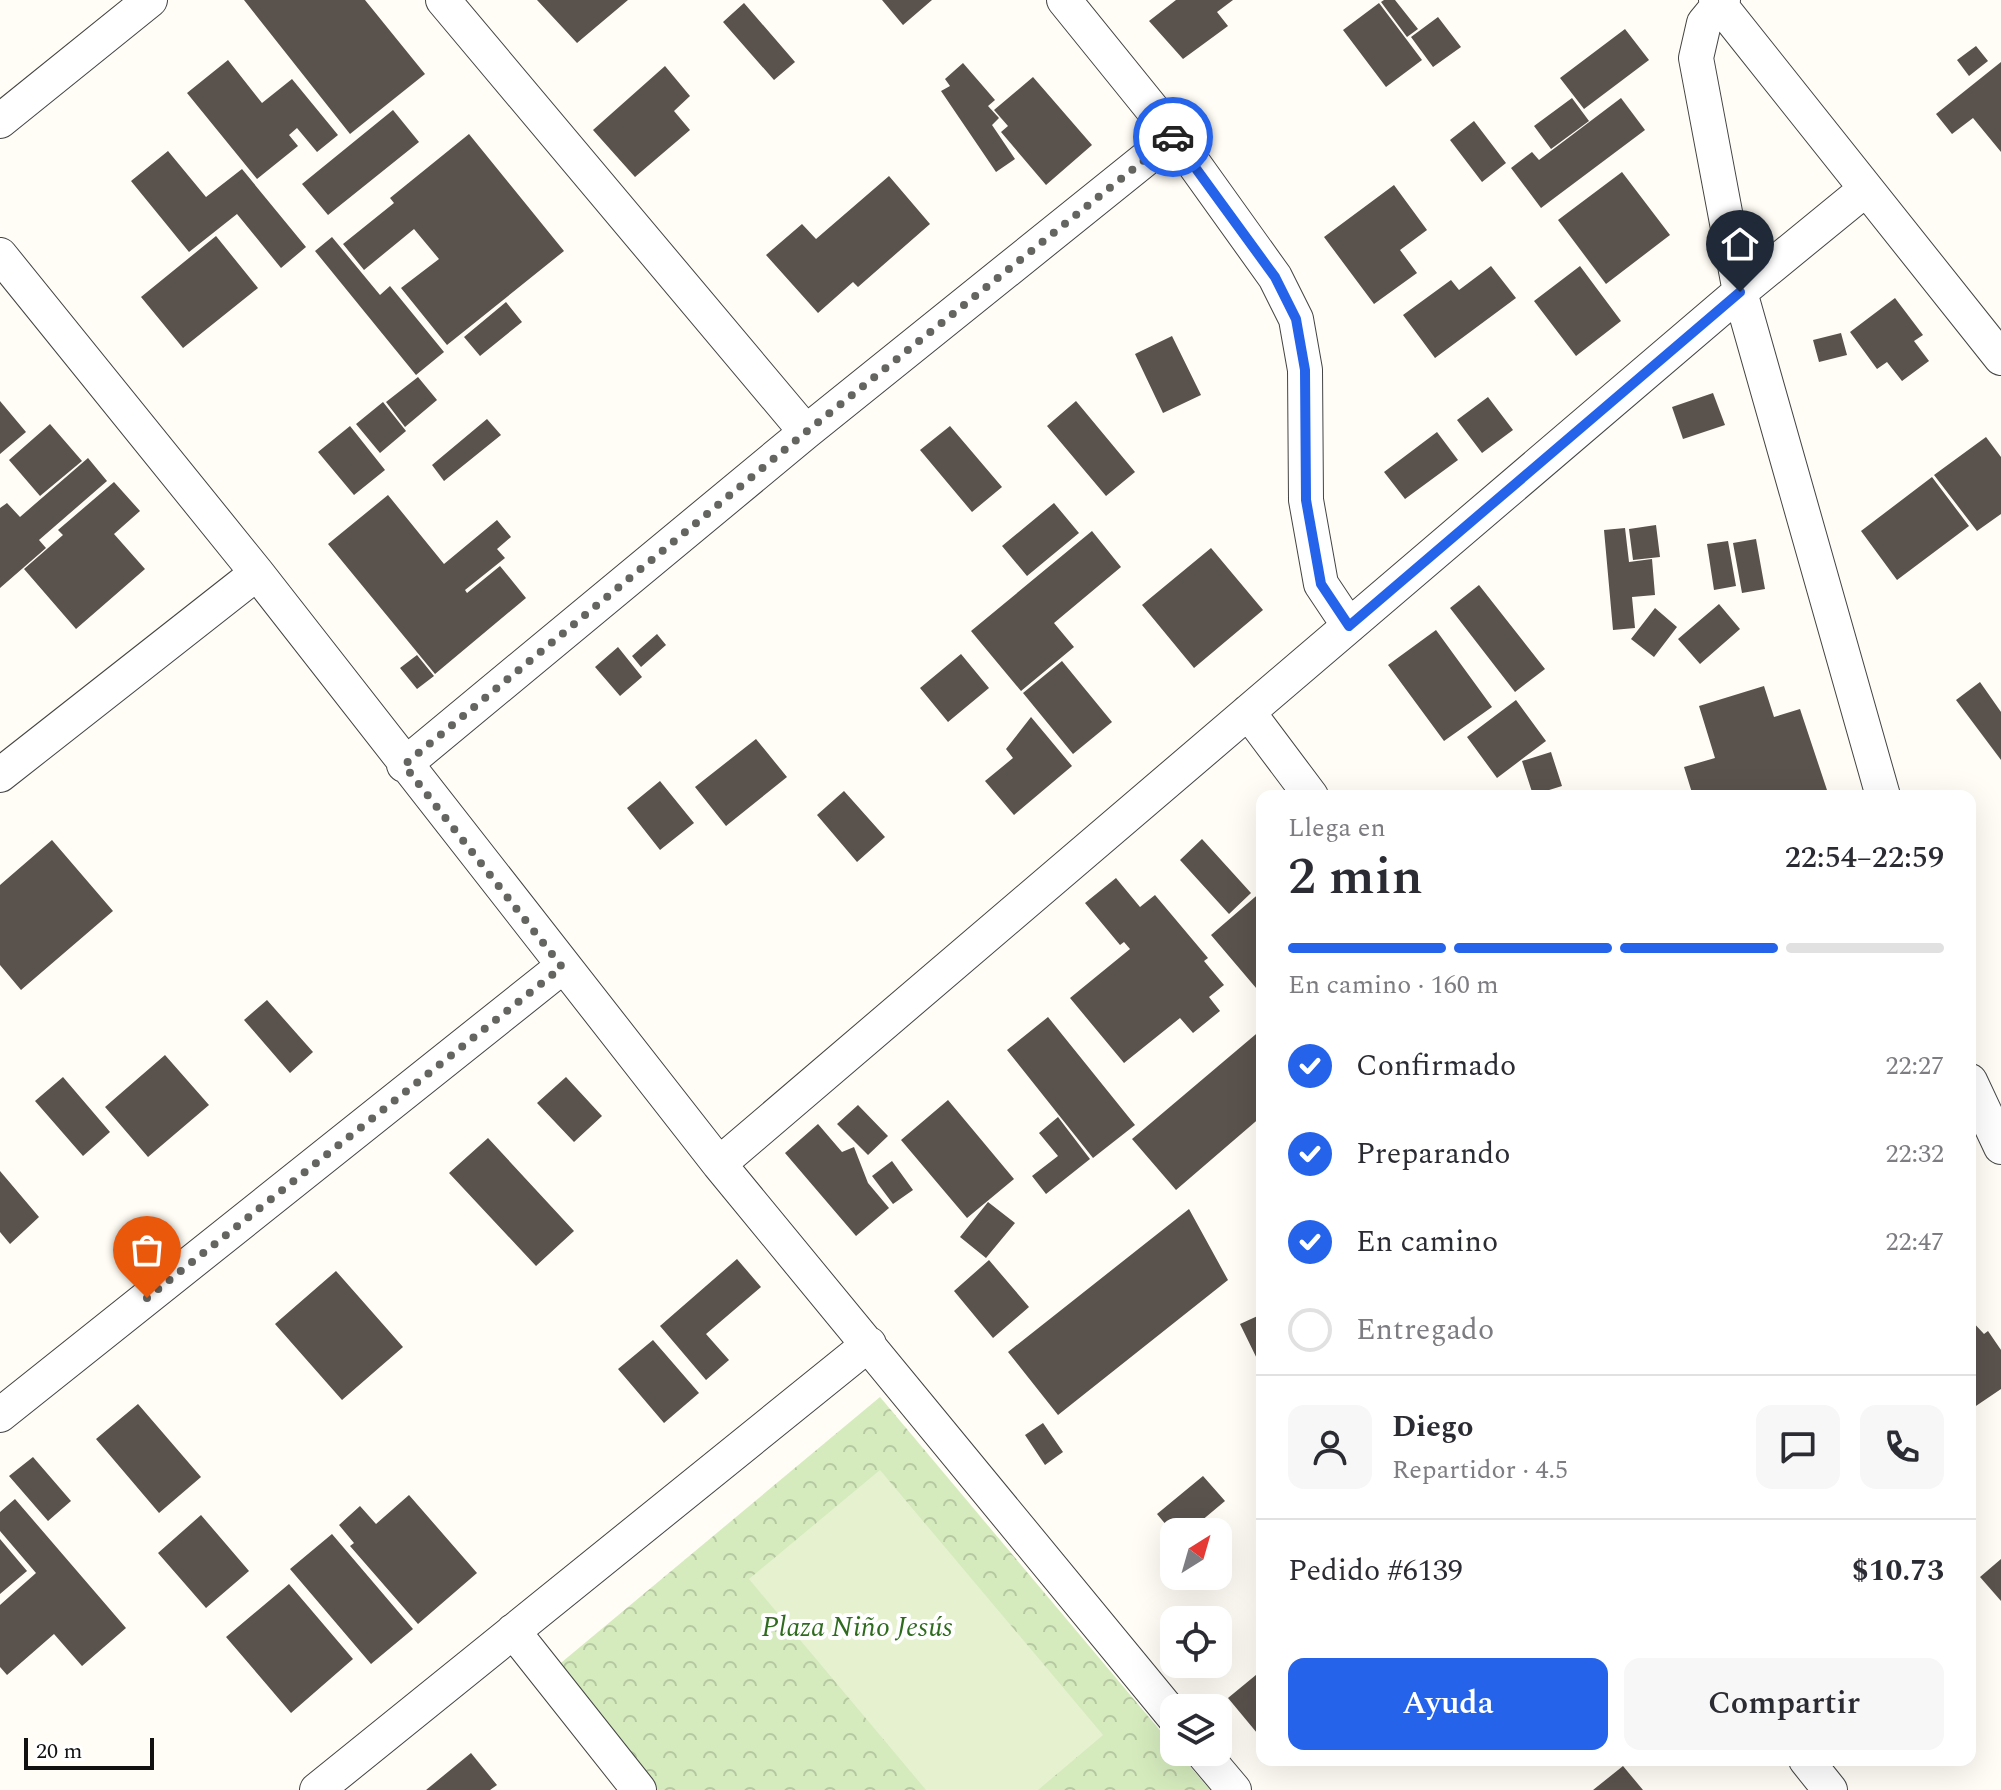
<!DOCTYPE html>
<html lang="es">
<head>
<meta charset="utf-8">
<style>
	:root { --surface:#fff; --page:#f7f7f7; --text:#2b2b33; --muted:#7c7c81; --line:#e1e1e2; --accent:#2563eb }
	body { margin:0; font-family:Spectral,serif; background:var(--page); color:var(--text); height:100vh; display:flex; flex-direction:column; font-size:30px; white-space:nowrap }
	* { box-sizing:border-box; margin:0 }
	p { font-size:26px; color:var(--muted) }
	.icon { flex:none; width:44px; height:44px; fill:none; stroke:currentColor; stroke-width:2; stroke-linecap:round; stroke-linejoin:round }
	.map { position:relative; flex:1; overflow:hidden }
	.details { position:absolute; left:1256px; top:790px; width:720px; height:976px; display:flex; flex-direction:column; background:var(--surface); border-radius:16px; box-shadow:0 8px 32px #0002 }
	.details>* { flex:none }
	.needle { width:52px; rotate:37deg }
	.controls { position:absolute; left:1160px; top:1518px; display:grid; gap:16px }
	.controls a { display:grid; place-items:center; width:72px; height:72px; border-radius:16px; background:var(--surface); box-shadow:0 8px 32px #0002; font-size:40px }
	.scale { position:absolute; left:24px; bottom:20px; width:130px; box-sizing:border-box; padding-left:8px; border:4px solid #111; border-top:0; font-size:22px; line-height:28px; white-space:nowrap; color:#111; -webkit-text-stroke:6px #fff; paint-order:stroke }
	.pin { position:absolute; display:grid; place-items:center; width:68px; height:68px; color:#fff; margin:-82px -34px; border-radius:50% 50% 50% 0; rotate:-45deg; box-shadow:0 0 8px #0007 }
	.pin .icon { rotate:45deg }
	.courier { position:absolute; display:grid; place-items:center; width:80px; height:80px; margin:-40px; border:6px solid #2563eb; border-radius:50%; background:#fff; color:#222; box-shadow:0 2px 10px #0007 }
	.headline em { font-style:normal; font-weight:600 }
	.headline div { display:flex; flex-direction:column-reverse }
	.headline { display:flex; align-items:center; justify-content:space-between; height:136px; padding:0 32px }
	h1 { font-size:52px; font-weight:600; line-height:60px }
	.bar { display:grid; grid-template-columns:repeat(4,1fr); gap:12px 8px; align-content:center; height:96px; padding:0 32px }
	.bar i { height:10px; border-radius:6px; background:var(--line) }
	.bar .on { background:var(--accent) }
	.bar p { grid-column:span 4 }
	.line { display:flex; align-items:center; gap:20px; padding:0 32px; border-top:2px solid var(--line) }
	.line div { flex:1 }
	.round { display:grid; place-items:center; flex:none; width:84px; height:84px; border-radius:16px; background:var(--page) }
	ol { padding:0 32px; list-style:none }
	li { display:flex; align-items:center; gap:24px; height:88px }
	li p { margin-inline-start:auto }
	li .icon { padding:8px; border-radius:50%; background:var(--accent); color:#fff; stroke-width:4 }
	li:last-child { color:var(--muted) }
	li i { width:44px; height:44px; border:4px solid var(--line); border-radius:50% }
	.button { display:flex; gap:16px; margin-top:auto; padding:16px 32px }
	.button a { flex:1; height:92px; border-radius:16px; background:var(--accent); color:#fff; font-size:32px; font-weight:600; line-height:92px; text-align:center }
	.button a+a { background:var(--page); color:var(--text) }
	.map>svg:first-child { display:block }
	.park { fill:url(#park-crowns) }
	.pitch { fill:#e6f2cf }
	.building { fill:#5a524d }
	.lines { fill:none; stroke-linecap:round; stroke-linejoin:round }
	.minor-casing { stroke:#444; stroke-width:36 }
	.minor { stroke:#fff; stroke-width:34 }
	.done { stroke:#646461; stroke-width:8; stroke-dasharray:0 14.4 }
	.route { stroke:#2563eb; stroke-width:10 }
	.labels { text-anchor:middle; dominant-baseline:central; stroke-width:8; stroke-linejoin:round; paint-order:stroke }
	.park-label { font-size:28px; font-style:italic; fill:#2f6b1f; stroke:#fff }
</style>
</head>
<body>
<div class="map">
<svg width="2001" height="1790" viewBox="0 0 2001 1790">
	<defs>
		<pattern id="park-crowns" width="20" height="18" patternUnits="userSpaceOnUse" patternTransform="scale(2)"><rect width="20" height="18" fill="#d5ebbd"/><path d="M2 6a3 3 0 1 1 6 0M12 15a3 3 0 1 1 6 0" fill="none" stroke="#b6c8a1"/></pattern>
	</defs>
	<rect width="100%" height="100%" fill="#fffdf5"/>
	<!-- park -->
	<path class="park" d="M880,1397L1174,1747V1752H1178L1210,1790H650L550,1672Z"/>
	<!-- pitch -->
	<path class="pitch" d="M880,1470L1103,1735L1038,1790H926L749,1579Z"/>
	<!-- building -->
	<path class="building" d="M244,0H365L425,74L350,134Z
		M537,0H628L577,43Z
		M882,0H932L903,25Z
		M1176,0H1233L1217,12L1228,26L1183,59L1149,21Z
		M1384,0H1395L1418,29L1407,37L1381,2Z
		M744,3L795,62L774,80L723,22Z
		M1379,3L1422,60L1386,87L1343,30Z
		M1438,17L1461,47L1433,67L1411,37Z
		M1625,29L1649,60L1584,109L1560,78Z
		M1976,46L1988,61L1969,76L1957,60Z
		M228,60L262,103L292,79L338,135L317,152L297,128L289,135L298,146L257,179L187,93Z
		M2001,62V152L1973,118L1952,134L1936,114Z
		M963,63L995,100L988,106L999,118L992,125L1015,159L996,172L941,91L950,86L945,79Z
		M665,66L690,96L674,111L690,130L635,177L593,130Z
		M1033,77L1092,145L1046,185L1001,132L1008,126L994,110Z
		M1572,98L1589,121L1551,149L1534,126Z
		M1621,98L1645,130L1541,208L1511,168L1532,152L1539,160Z
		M393,110L419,142L328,215L302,184Z
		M1474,121L1506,163L1482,182L1450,140Z
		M469,134L564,251L447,345L401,288L439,259L414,229L364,270L343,244L394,203L390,198Z
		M168,151L206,197L242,169L306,247L281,268L237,214L189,252L131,181Z
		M1622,172L1670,235L1606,284L1558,220Z
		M889,176L930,224L858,287L853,282L818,313L766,255L802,224L816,239Z
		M1394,185L1427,230L1400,250L1417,273L1374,304L1324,237Z
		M216,236L258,288L183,348L141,297Z
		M332,237L380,295L390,286L444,352L416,375L315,251Z
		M1491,266L1516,298L1435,358L1403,315L1451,280L1459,290Z
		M1580,266L1621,321L1576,356L1534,301Z
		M1895,298L1923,335L1914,341L1929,361L1902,381L1887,362L1877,369L1850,332Z
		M506,302L522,322L480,356L464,337Z
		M1841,333L1847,355L1819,362L1813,340Z
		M1172,336L1201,395L1163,413L1135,354Z
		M418,377L437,400L405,427L386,402Z
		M1713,393L1725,425L1683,439L1672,407Z
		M1488,397L1513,430L1482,453L1457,420Z
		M0,401L26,432L0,454Z
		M1076,401L1135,472L1106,496L1047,426Z
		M383,402L406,431L380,453L356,424Z
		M487,419L501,435L444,481L432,465Z
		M50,424L82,461L40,496L9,460Z
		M350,426L385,470L354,495L318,452Z
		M950,426L1002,487L972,512L920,450Z
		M1437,432L1458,460L1405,499L1384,472Z
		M1986,437L2001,457V514L1977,531L1934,475Z
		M88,458L107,481L39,540L46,548L0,588V508L7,503L20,517Z
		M1932,477L1969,526L1897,580L1861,531Z
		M114,482L140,511L114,534L145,569L76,629L24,569L63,535L58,530Z
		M388,495L444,564L497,520L511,537L497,549L505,558L465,590L467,593L500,566L526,598L435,674L328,544Z
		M1054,503L1079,533L1027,576L1002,546Z
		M1656,525L1660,557L1633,560L1629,529Z
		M1625,528L1629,562L1652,559L1655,595L1632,597L1635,628L1613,630L1604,530Z
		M1092,531L1121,567L1054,623L1074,647L1021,691L971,631Z
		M1756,539L1765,589L1742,593L1733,543Z
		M1728,541L1736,586L1714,590L1707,544Z
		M1211,548L1263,610L1194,668L1142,605Z
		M1479,585L1545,669L1515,692L1450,608Z
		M1719,604L1740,629L1700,664L1678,639Z
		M1655,608L1677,627L1654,657L1631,639Z
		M1436,630L1492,707L1444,741L1388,665Z
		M657,634L666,645L641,667L632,656Z
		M618,647L642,677L620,696L595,667Z
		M961,654L989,688L948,722L920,688Z
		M417,655L434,676L417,689L400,668Z
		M1062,661L1112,722L1073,754L1023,693Z
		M1980,682L2001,712V760L1956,700Z
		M1764,686L1774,717L1800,709L1829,796H1693L1684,767L1715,758L1699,706Z
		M1516,700L1546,741L1497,778L1467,737Z
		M1031,717L1072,766L1014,815L985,781L1013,758L1006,749Z
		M756,739L787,777L726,826L695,787Z
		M1551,752L1562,786L1533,795L1522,761Z
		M660,781L694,823L660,850L627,808Z
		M844,791L885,837L857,862L817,815Z
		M1202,839L1251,893L1229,914L1180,860Z
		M52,840L113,911L21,990L0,965V885Z
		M1116,878L1140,907L1155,895L1208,958L1204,961L1224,985L1209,997L1220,1011L1193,1033L1180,1018L1124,1063L1070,998L1130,949L1124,942L1120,945L1085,903Z
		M1262,891V995L1211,935Z
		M267,1000L313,1052L290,1073L244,1020Z
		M1048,1017L1135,1125L1093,1158L1007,1050Z
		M1262,1029V1116L1176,1190L1132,1139Z
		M165,1055L209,1105L148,1157L105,1107Z
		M63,1077L110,1132L83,1156L35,1101Z
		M566,1077L602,1116L574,1142L537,1103Z
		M948,1100L1014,1179L967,1218L901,1140Z
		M858,1105L888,1136L868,1155L837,1124Z
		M1058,1117L1090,1159L1046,1194L1032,1176L1058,1156L1039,1133Z
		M818,1124L842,1152L854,1147L868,1183L889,1208L856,1236L785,1153Z
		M488,1138L574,1231L536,1266L449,1173Z
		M892,1161L913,1190L893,1204L872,1176Z
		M0,1171L39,1217L10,1244L0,1232Z
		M988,1202L1015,1223L986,1258L960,1237Z
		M1189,1209L1228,1280L1058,1415L1008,1352Z
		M737,1259L761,1287L706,1334L729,1360L706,1380L660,1326Z
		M989,1260L1029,1307L993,1338L954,1291Z
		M336,1271L403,1347L342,1400L275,1324Z
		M1262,1314V1369L1240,1324Z
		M1970,1319L1984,1334L1988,1331L2001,1350V1389L1970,1410Z
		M653,1340L699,1393L664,1423L618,1369Z
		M138,1404L201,1477L159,1513L96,1439Z
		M1043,1423L1063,1452L1045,1465L1025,1435Z
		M33,1457L71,1501L48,1521L9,1476Z
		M1203,1476L1225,1501L1188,1532H1172L1157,1514Z
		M409,1495L477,1573L418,1624L350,1546L354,1543L339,1525L360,1506L376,1524Z
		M15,1499L126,1628L82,1666L54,1634L7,1675L0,1667V1605L36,1573L0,1531V1512Z
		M201,1515L249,1571L206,1608L158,1553Z
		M332,1534L413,1629L371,1664L290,1569Z
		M0,1539L27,1571L0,1594Z
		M2001,1559V1601L1980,1577Z
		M289,1584L353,1659L291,1713L226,1637Z
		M1262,1670V1739L1228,1698Z
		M471,1753L497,1785L490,1790H426Z
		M1623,1766L1643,1790H1593Z"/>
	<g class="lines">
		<!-- minor casing -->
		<g class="minor-casing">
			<path id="minor" d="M443,0L806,432
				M1064,0L1174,136L1275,277L1296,319L1305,370L1306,500L1321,584L1349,626
				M1716,0L2001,358
				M1723,0L1704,23L1696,58L1740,292L1883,796
				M0,121L150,0
				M0,255L257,573L719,1164L1174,1717
				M1248,712L1311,796
				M404,765L806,432L1174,136
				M0,775L257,573
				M1970,1081L2001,1147
				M719,1164L1740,292L1866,189
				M0,1415L562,967
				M513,1631L639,1790
				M1202,1752L1234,1790
				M1806,1760L1830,1790
				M317,1790L869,1344"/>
		</g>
		<!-- minor -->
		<use href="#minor" class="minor"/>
	</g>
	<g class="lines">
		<!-- done -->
		<path class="done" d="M147,1298L562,967L404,765L806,432L1173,137"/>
		<!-- route -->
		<path class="route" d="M1173,137L1275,277L1296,319L1305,370L1306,500L1321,584L1349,626L1740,292"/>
	</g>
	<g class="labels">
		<!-- park labels -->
		<g class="park-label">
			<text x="857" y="1627">Plaza Niño Jesús</text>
		</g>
	</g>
</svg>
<div class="controls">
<a><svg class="needle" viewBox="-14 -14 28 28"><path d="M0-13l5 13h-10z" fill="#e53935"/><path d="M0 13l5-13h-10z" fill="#7c7c81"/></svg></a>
<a><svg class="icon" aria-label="locate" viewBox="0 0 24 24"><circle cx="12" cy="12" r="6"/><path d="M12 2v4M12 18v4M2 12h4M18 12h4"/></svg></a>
<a><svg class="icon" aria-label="layers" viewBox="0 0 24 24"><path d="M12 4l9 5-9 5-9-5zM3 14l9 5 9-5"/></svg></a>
</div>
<div class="scale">20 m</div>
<div class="pin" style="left:147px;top:1298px;background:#ea580c"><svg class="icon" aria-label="bag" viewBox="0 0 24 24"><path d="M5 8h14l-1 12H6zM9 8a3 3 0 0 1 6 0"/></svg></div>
<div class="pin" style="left:1740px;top:292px;background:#1f2937"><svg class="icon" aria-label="home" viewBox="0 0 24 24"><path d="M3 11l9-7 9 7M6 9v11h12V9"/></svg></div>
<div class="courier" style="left:1173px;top:137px"><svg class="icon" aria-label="car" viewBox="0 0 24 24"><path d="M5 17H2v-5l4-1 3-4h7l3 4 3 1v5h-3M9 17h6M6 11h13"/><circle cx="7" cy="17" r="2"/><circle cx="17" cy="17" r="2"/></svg></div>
<section class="details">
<div class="headline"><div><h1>2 min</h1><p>Llega en</p></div><em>22:54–22:59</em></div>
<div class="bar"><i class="on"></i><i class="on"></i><i class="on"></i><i></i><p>En camino · 160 m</p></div>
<ol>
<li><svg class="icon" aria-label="check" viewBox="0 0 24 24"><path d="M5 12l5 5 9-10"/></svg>Confirmado<p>22:27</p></li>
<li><svg class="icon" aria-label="check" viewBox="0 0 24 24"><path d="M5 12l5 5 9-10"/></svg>Preparando<p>22:32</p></li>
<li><svg class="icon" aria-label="check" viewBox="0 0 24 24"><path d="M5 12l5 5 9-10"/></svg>En camino<p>22:47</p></li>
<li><i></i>Entregado</li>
</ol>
<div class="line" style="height:144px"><a class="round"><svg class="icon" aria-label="person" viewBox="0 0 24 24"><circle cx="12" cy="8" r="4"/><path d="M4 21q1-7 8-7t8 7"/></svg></a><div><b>Diego</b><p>Repartidor · 4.5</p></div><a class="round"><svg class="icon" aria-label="chat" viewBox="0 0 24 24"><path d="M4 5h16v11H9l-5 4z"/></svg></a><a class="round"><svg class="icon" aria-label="phone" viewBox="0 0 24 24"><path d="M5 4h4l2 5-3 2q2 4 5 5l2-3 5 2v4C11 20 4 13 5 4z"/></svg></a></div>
<div class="line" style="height:104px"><div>Pedido #6139</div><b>$10.73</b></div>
<div class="button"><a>Ayuda</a><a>Compartir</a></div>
</section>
</div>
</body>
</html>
